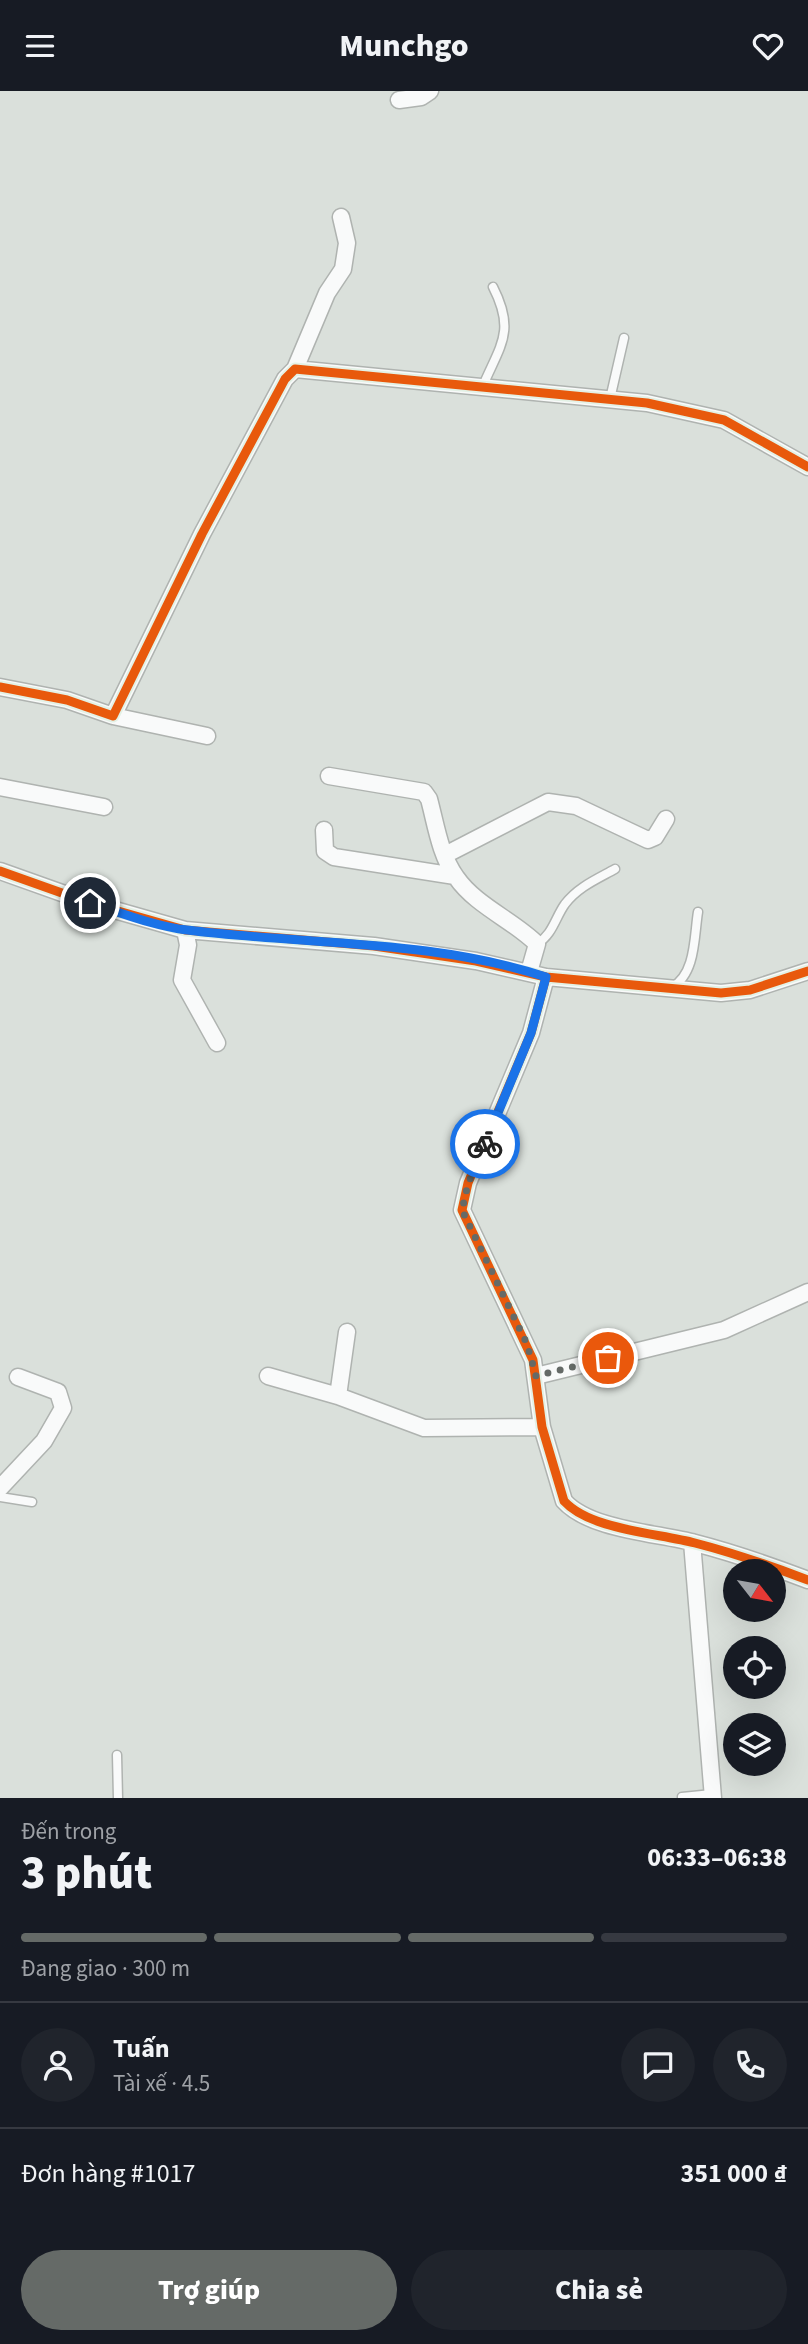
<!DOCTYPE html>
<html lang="vi">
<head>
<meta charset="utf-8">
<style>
	:root { --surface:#171b24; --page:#20242c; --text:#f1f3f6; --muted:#9ea1a6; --line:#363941; --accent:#656a67 }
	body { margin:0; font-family:"Source Sans 3",sans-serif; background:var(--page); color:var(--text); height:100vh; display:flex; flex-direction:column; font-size:26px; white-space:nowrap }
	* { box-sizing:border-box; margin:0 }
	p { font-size:23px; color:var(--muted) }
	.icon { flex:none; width:38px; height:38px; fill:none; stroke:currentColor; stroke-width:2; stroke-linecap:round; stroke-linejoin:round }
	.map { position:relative; height:1707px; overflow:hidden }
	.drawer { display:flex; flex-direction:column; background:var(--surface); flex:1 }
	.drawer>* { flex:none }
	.needle { width:46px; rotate:121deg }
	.controls { position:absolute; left:723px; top:1468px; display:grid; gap:14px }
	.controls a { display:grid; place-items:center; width:63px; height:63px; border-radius:50%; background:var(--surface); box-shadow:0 7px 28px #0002; font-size:35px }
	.pin { position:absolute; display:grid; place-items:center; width:60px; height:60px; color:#fff; margin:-30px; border:4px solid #fff; border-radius:50%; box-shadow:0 2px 7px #0007 }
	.courier { position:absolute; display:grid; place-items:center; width:70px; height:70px; margin:-35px; border:5px solid #1a73e8; border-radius:50%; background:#fff; color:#222; box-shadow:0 2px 9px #0007 }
	.head em { font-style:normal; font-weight:800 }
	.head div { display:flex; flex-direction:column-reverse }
	.head { display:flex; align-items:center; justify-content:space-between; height:119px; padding:0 21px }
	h1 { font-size:46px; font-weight:800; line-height:52px }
	.bar { display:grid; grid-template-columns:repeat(4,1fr); gap:10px 7px; align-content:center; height:84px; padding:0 21px }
	.bar i { height:9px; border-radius:5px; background:var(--line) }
	.bar .on { background:var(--accent) }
	.bar p { grid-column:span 4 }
	.line { display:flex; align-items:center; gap:18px; padding:0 21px; border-top:2px solid var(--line) }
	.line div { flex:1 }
	.round { display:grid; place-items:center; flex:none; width:74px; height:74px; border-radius:37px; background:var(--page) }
	.button { display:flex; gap:14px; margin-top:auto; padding:14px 21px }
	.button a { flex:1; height:80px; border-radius:42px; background:var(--accent); color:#fff; font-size:28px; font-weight:800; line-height:80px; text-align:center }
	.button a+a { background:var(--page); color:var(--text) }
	header { display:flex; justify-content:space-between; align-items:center; height:91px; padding:0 21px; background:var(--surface); font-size:32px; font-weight:800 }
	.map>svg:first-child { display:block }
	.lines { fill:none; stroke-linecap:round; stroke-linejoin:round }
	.lane-casing { stroke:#afb3b0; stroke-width:11 }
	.street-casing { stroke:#afb3b0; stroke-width:19 }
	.lane { stroke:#f9fafa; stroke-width:8 }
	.street { stroke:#f9fafa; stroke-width:16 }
	.cycleway-casing { stroke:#e3f1e6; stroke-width:13 }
	.cycleway { stroke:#e8590c; stroke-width:9 }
	.done { stroke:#656a67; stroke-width:7; stroke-dasharray:0 12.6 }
	.route { stroke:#1a73e8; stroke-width:9 }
</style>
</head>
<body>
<header><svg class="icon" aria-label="menu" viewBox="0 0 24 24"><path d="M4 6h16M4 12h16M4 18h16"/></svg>Munchgo<svg class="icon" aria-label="heart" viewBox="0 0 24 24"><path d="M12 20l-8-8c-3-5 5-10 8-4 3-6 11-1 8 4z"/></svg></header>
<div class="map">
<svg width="808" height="1707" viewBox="0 0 808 1707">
	<rect width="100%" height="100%" fill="#dae0db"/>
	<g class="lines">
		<!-- lane casing -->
		<g class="lane-casing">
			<path id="lane" d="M482,297C500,254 516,241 493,196
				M610,308L624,247
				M537,853C553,843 555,827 565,813C578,796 597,788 615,778
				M672,896C696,883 694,845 698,821
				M0,1406L32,1411
				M117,1664L118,1707
				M682,1706L712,1703"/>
		</g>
		<!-- street casing -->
		<g class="street-casing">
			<path id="street" d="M399,9L421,6L430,0
				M295,278L327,202L343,178L347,152L341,126
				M0,596L67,609L113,625L202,443L285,288L295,278L647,312L724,329L808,376
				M113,625L207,645
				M329,685L424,701L429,708C436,734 440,764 456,786C476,815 513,829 537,853L529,881
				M0,696L104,716
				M324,739L325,760L334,766L455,785
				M445,764L548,711L576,715L648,749L655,746L666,728
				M0,780L90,812L185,839L374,855L476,870L546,886L721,902L750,899L808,880
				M185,839L188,854L182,889L217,952
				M546,886L531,942L468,1092L462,1119L533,1269L542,1336L564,1410C590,1439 658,1442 695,1452C734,1462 771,1475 808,1489
				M347,1241L338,1305L424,1337L542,1336
				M268,1285L338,1305
				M536,1285L724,1239L808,1201
				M0,1397L44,1350L63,1317L58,1301L18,1286
				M692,1451L713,1707"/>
		</g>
		<!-- lane -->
		<use href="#lane" class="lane"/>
		<!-- street -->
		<use href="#street" class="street"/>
		<!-- cycleway casing -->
		<g class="cycleway-casing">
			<path id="cycleway" d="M0,596L67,609L113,625L202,443L285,288L295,278L647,312L724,329L808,376
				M0,780L90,812L185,839L374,855L476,870L546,886L721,902L750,899L808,880
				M546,886L531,942L468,1092L462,1119L533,1269L542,1336L564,1410C590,1439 658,1442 695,1452C734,1462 771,1475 808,1489"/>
		</g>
		<!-- cycleway -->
		<use href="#cycleway" class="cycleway"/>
	</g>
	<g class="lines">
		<!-- done -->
		<path class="done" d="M485,1053L468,1093L462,1119L527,1253L536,1285L608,1267"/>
		<!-- route -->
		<path class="route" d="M90,812C122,822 154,835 187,839C306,854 431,848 546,886L531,942L485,1053"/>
	</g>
</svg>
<div class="controls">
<a><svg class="needle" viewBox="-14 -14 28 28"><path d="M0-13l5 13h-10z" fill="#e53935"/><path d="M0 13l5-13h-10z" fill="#9ea1a6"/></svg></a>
<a><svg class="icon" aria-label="locate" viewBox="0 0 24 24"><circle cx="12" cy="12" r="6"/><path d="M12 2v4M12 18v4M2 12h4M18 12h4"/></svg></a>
<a><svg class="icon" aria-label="layers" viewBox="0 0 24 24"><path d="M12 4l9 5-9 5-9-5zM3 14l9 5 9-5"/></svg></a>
</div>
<div class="pin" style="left:608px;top:1267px;background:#ea580c"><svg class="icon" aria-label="bag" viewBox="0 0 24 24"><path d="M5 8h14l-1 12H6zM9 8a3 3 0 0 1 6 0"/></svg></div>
<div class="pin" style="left:90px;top:812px;background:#1f2937"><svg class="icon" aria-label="home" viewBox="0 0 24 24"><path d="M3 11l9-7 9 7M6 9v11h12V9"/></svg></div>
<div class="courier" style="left:485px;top:1053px"><svg class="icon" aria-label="bike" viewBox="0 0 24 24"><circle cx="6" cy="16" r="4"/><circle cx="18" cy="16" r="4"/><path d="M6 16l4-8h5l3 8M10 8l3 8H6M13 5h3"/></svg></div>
</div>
<section class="drawer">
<div class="head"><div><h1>3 phút</h1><p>Đến trong</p></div><em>06:33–06:38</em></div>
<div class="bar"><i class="on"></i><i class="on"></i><i class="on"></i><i></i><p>Đang giao · 300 m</p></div>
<div class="line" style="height:126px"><a class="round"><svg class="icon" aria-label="person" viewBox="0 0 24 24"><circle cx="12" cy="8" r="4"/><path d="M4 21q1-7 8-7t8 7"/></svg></a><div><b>Tuấn</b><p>Tài xế · 4.5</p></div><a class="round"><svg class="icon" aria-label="chat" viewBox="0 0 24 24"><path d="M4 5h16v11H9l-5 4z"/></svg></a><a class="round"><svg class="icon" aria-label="phone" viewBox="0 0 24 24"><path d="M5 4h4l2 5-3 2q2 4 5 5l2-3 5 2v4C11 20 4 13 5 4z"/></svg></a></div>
<div class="line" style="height:91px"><div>Đơn hàng #1017</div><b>351 000 ₫</b></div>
<div class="button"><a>Trợ giúp</a><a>Chia sẻ</a></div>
</section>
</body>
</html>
